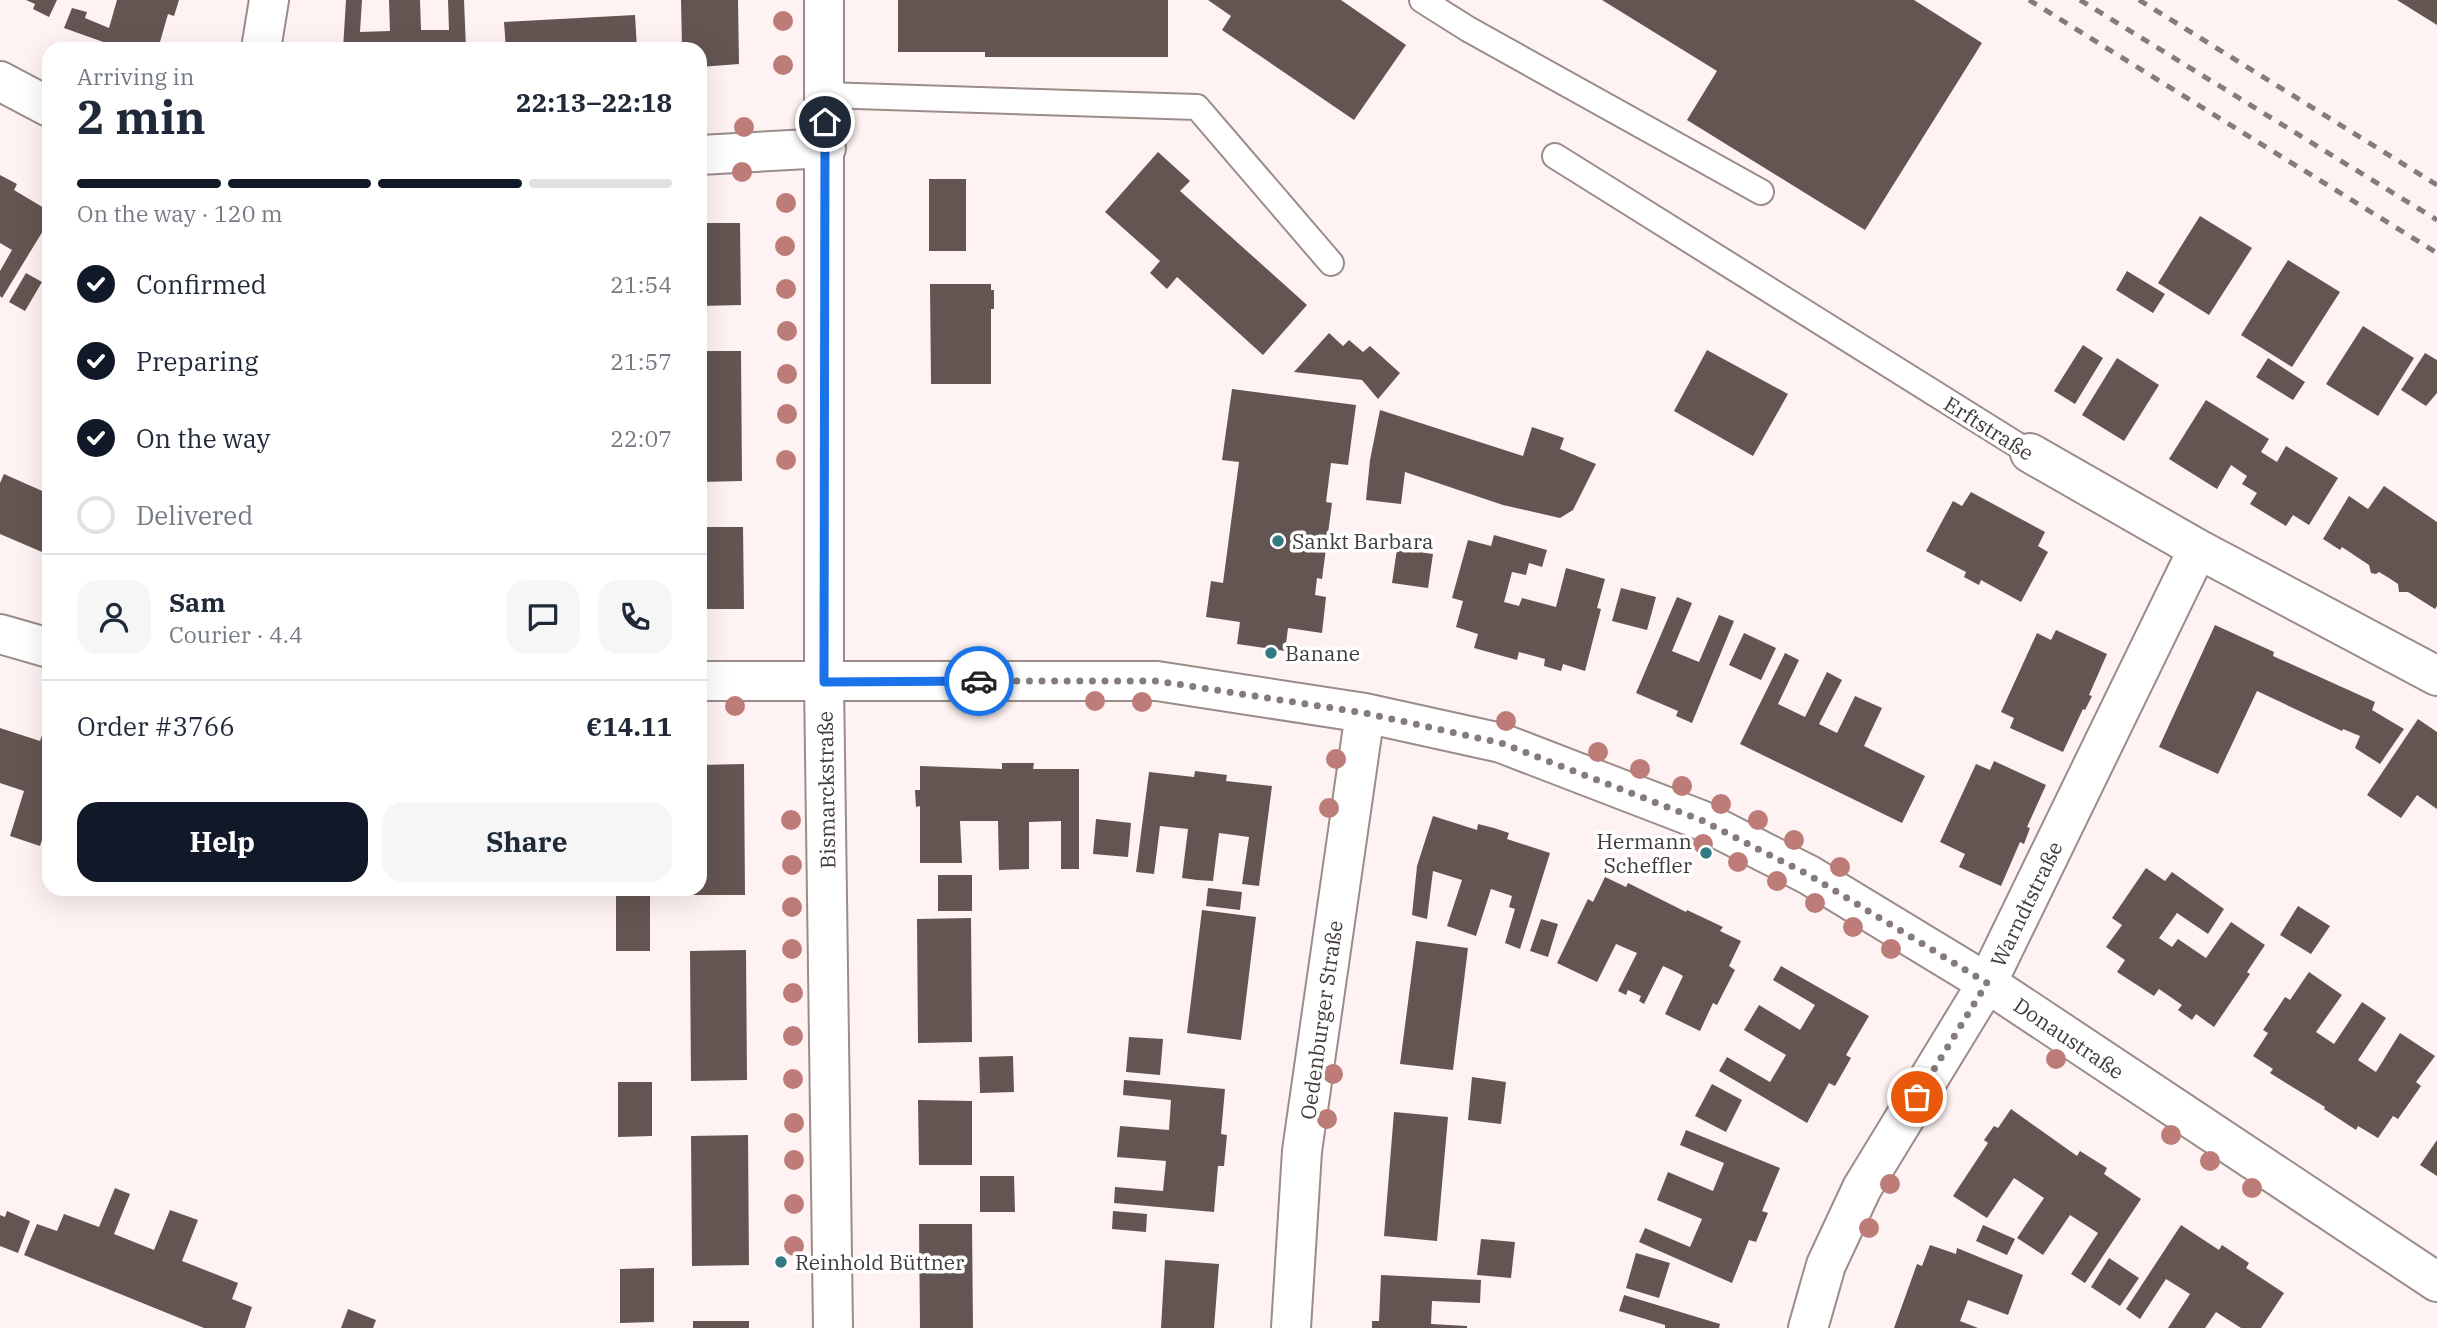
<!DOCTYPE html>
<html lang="en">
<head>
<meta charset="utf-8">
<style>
	:root { --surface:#fff; --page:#f6f6f7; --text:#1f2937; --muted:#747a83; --line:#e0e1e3; --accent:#111827 }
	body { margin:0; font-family:"IBM Plex Serif",serif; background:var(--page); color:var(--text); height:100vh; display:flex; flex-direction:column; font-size:26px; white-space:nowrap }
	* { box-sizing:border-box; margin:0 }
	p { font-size:23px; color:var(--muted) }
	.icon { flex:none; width:38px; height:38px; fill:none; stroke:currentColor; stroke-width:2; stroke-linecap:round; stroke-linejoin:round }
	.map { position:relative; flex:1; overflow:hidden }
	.drawer { position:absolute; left:42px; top:42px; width:665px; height:854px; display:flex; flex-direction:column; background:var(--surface); border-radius:21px; box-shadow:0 7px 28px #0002 }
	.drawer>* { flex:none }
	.pin { position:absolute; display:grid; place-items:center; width:60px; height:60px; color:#fff; margin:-30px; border:4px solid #fff; border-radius:50%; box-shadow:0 2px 7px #0007 }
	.courier { position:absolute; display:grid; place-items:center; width:70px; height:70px; margin:-35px; border:5px solid #1a73e8; border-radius:50%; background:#fff; color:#222; box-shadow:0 2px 9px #0007 }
	.overview em { font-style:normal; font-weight:800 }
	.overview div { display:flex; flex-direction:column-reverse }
	.overview { display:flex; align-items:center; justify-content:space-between; height:119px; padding:0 35px }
	h1 { font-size:46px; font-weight:800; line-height:52px }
	.bar { display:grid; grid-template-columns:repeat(4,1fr); gap:10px 7px; align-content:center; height:84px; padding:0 35px }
	.bar i { height:9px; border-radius:5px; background:var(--line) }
	.bar .on { background:var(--accent) }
	.bar p { grid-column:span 4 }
	.line { display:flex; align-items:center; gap:18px; padding:0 35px; border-top:2px solid var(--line) }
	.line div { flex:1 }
	.round { display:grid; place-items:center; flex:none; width:74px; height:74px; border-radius:21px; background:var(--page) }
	ol { padding:0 35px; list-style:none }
	li { display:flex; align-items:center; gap:21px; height:77px }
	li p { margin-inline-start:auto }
	li .icon { padding:7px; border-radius:50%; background:var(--accent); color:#fff; stroke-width:4 }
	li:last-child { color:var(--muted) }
	li i { width:38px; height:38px; border:4px solid var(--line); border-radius:50% }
	.button { display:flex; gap:14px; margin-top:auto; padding:14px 35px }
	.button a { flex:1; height:80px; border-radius:21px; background:var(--accent); color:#fff; font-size:28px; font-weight:800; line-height:80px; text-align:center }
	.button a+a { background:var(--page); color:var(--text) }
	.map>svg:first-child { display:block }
	.building { fill:#635552 }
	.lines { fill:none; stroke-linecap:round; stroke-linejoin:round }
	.lane-casing { stroke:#9b8c89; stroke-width:28 }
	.street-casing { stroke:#9b8c89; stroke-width:42 }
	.secondary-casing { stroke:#9b8c89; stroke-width:42 }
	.lane { stroke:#fff; stroke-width:24 }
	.street { stroke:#fff; stroke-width:38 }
	.secondary { stroke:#fff; stroke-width:38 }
	.rail { stroke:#847b7a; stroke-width:5; stroke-dasharray:9 9; stroke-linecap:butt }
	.tree { fill:#be7c78 }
	.done { stroke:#847b7a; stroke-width:7; stroke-dasharray:0 12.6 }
	.route { stroke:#1a73e8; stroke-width:9 }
	.poi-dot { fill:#327a84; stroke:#fff; stroke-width:2.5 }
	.labels { text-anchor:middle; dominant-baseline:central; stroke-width:7; stroke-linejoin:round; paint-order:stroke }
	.street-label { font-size:21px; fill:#423b3a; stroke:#fff }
	.poi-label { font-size:21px; fill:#423b3a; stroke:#fff; text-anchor:start }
</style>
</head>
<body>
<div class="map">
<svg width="2437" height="1328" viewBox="0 0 2437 1328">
	<rect width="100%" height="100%" fill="#fef3f2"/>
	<!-- building -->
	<path class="building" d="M26,0H57L49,17L33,9L35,4Z
		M117,0H179L174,16L168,14L158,49H123L64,28L72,8L87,12L85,18L109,28Z
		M346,0H362L360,32L390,31L389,0H420L421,30H449L448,0H464L466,49H343Z
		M681,0H738L739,64L700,67V49H682Z
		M898,0H1168V57H985V52H898Z
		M1208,0H1341L1406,45L1354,120L1222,30L1231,16Z
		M1602,0H1914L1982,43L1865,230L1687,120L1717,71Z
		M2397,0H2437V25Z
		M635,15L637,49H506L504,22Z
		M1158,152L1190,181L1180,191L1307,305L1263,355L1177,277L1167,289L1150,273L1160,261L1105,212Z
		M0,175L17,184L14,190L49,211V221L2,298L0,296V271L12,250L0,243Z
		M929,179H966V251H929Z
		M2200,216L2252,248L2209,315L2158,283Z
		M700,223H740L741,305L700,306Z
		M2288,260L2340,292L2292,367L2241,335Z
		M2127,271L2165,294L2153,313L2116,290Z
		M26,273L42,282L25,311L9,302Z
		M930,284H991V290H994V309H991V384H931Z
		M2363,326L2414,358L2378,416L2326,384Z
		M1329,333L1343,346L1349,340L1363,352L1370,346L1400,373L1378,399L1362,380L1294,372Z
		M2083,345L2103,358L2075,404L2054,391Z
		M1707,350L1788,394L1753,456L1674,411Z
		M700,351H741L742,481L700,482Z
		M2425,353L2437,360V393L2426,406L2401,390Z
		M2117,358L2159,385L2124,441L2082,415Z
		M2268,358L2305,382L2293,400L2256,377Z
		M1232,389L1356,405L1348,465L1331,463L1326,502L1332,503L1322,579L1317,578L1315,595L1326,597L1322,633L1288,628L1285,651L1237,644L1240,622L1206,617L1211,581L1223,583L1239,462L1222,460Z
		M2206,400L2269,439L2261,452L2277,462L2286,446L2338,478L2309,525L2293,515L2286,526L2250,504L2257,493L2242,484L2247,476L2231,465L2217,489L2169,459Z
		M1380,410L1523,456L1532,427L1564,438L1560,449L1596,464L1573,510L1560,518L1503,505L1405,472L1401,504L1366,500L1370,460Z
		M4,474L49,494V555L0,534V483Z
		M2384,486L2437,522V606L2435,609L2408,592H2399L2398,584L2389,578L2379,572L2376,574L2371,573L2369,565L2342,547L2340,550L2323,539L2349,496L2368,509Z
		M1971,492L2045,532L2038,546L2048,552L2021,602L1981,580L1979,585L1964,577L1966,572L1926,551L1953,501L1962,506Z
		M700,527H743L744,609H700Z
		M1494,535L1547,550L1542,567L1529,563L1526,575L1512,572L1504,602L1519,606L1522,598L1556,607L1566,568L1605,579L1597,608L1601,609L1585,671L1563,664L1561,671L1544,666L1545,659L1519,652L1517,660L1474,648L1478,634L1456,627L1463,601L1452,598L1468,540L1491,546Z
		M1397,549L1433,554L1428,588L1392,583Z
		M1621,588L1656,597L1647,630L1612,621Z
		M1677,597L1692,603L1672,651L1699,662L1719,615L1734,621L1692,723L1676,716L1678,711L1636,693Z
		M2215,625L2274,652L2273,656L2375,702L2372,710L2404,729L2380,764L2355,748L2360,736L2343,729L2342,731L2257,691L2218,774L2159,747Z
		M2056,630L2107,654L2089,695L2092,696L2085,710L2083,709L2063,752L2010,728L2014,718L2001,712L2037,633L2051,640Z
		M1744,633L1776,648L1761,680L1729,665Z
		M1785,653L1799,660L1778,704L1805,717L1827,672L1842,680L1819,724L1837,733L1855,696L1882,708L1864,746L1925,776L1902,823L1740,744Z
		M2418,719L2437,732V809L2417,795L2401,818L2367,795Z
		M0,728L40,741L42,735L49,737V818L40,846L10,836L24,791L0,783Z
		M1994,761L2046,785L2027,827L2030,828L2024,844L2020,842L2001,886L1959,867L1965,854L1940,842L1976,764L1990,770Z
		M1002,763H1034L1033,769H1079V869H1061V821L1029,822V869L999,870L998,821H960L962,863H920V806L916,807L915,790H920V766L1002,769Z
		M744,764L745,895H689V889H700V765Z
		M1195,771L1227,775L1226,781L1272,786L1259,886L1242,884L1249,837L1219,833L1213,881L1197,880L1182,878L1188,829L1160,826L1154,874L1136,872L1149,772L1194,777Z
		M1433,816L1477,830L1478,824L1494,828L1509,833L1507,839L1550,853L1520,949L1505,943L1515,909L1509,907L1512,896L1491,889L1476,936L1447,926L1462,880L1433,871L1427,919L1412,915L1417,866Z
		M1096,819L1131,823L1128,857L1093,854Z
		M2146,868L2165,881L2172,872L2224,909L2208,934L2177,913L2159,938L2172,947L2178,939L2206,958L2231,922L2265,945L2247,972L2250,974L2214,1027L2196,1014L2192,1020L2178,1010L2182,1005L2159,989L2154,996L2117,972L2125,960L2106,947L2122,925L2112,918Z
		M938,875H972V911H938Z
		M1605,877L1626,887L1628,883L1686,912L1687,910L1723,927L1720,931L1741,941L1729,966L1735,970L1717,1005L1713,1003L1700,1031L1665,1014L1683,976L1678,973L1663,966L1644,1004L1639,1001L1641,996L1628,990L1626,995L1618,991L1637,953L1616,944L1597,982L1557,963L1588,899L1593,902Z
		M1208,888L1242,892L1240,910L1206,906Z
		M616,896H650V951H616Z
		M2298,906L2330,926L2311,954L2280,935Z
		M1202,910L1256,917L1241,1040L1187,1033Z
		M971,918L972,1042L918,1043L917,919Z
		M1541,919L1558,924L1548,957L1530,951Z
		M1416,941L1468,948L1453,1070L1400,1064Z
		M746,950L747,1080L691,1081L690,951Z
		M1781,966L1869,1016L1846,1055L1851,1058L1835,1086L1829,1083L1807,1123L1719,1071L1727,1057L1770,1082L1786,1055L1744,1030L1759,1005L1800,1030L1815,1005L1773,980Z
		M2309,972L2342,995L2316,1032L2334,1044L2362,1002L2386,1018L2358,1060L2376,1072L2400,1033L2435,1056L2416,1082L2421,1086L2398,1119L2393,1116L2378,1138L2358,1126L2356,1130L2324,1109L2325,1107L2270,1073L2273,1069L2253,1056L2268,1033L2263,1030L2285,997L2290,1000Z
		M1129,1037L1163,1039L1160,1075L1126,1072Z
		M1013,1056L1014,1092L980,1093L979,1057Z
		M1472,1077L1506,1082L1501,1124L1468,1120Z
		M1124,1080L1225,1089L1221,1134L1227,1135L1224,1166H1218L1214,1212L1114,1203L1115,1187L1163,1191L1166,1161L1117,1157L1120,1126L1169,1130L1171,1100L1123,1095Z
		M618,1082H652V1136L618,1137Z
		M1712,1084L1742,1100L1726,1132L1695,1116Z
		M918,1100L972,1101V1165H919Z
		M2011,1109L2077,1156L2080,1151L2107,1168L2104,1174L2141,1199L2085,1283L2071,1274L2098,1233L2070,1215L2043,1255L2017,1238L2044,1198L2014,1178L1987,1218L1953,1196L1988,1143L1984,1140L1994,1126L1998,1128Z
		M1394,1112L1448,1117L1437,1241L1384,1236Z
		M1686,1130L1780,1168L1762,1211L1768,1213L1756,1242L1749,1240L1732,1283L1639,1242L1645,1228L1690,1247L1702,1219L1657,1200L1668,1172L1713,1191L1724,1163L1680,1145Z
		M748,1135L749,1265L692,1266L691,1136Z
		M2437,1140V1176L2420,1165Z
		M980,1176H1014L1015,1212H980Z
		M115,1188L130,1194L114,1234L154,1250L170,1210L198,1220L182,1261L238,1283L232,1299L252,1307L245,1328H204L24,1255L37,1224L57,1231L64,1214L99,1227Z
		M7,1211L30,1221L18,1253L0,1246V1215L5,1217Z
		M1113,1211L1147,1214L1146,1232L1112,1229Z
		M919,1224H972L973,1328H920Z
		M1983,1225L2015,1239L2007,1255L1976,1241Z
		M2181,1225L2219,1250L2222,1245L2249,1263L2246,1268L2284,1293L2261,1328H2241L2216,1312L2205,1328H2168L2190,1294L2166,1279L2140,1319L2126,1309Z
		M1481,1239L1515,1242L1511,1278L1477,1275Z
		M1930,1245L1956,1254L1957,1248L2023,1275L2008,1315L1968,1300L1960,1321L1978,1328H1894L1917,1264L1922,1266Z
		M1636,1253L1670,1263L1659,1298L1626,1288Z
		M2109,1258L2139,1278L2120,1306L2091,1287Z
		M1165,1260L1219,1264L1214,1328H1161Z
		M654,1268V1322L620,1323V1269Z
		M1381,1275L1481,1280L1480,1303L1432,1301L1431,1324L1467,1326V1328H1372V1321H1379Z
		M1624,1295L1720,1324L1719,1328H1665V1325L1619,1311Z
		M348,1309L376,1320L373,1328H341Z
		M693,1321H749V1328H693Z"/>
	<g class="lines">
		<!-- lane casing -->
		<g class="lane-casing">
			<path id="lane" d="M1422,0L1468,29L1761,192
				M825,95L1197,107L1331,263
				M1555,156L2030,453"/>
		</g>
		<!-- street casing -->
		<g class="street-casing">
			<path id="street" d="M261,49L269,0
				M0,81L49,107
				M700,155L826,148
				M2030,453L2198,549L2437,676
				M0,634L49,648
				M700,681H1157L1365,713L1501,743L1701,820L1809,875L1987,983L2437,1282
				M1291,1328L1302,1151L1365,713
				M1808,1328L1826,1265L1862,1188L1987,983L2198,549"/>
		</g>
		<!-- secondary casing -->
		<g class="secondary-casing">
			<path id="secondary" d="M824,0V682L833,1328"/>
		</g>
		<!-- lane -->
		<use href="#lane" class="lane"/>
		<!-- street -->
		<use href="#street" class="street"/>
		<!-- secondary -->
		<use href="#secondary" class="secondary"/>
		<!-- rail -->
		<path class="rail" d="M2029,0L2437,253
			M2080,0L2437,220
			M2139,0L2437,185"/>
	</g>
	<!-- trees -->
	<g class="tree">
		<circle cx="783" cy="21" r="10"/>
		<circle cx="783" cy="65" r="10"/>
		<circle cx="744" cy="127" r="10"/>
		<circle cx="742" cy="172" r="10"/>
		<circle cx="786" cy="203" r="10"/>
		<circle cx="785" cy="246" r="10"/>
		<circle cx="786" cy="289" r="10"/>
		<circle cx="787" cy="331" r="10"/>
		<circle cx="787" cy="374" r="10"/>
		<circle cx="787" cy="414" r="10"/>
		<circle cx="786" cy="460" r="10"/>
		<circle cx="1095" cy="701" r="10"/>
		<circle cx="1142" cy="702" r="10"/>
		<circle cx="735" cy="706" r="10"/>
		<circle cx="1506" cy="721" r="10"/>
		<circle cx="1598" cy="752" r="10"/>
		<circle cx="1336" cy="759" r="10"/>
		<circle cx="1640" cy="769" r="10"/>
		<circle cx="1682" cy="786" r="10"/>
		<circle cx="1721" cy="804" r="10"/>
		<circle cx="1329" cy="808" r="10"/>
		<circle cx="791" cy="820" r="10"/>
		<circle cx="1758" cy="820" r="10"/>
		<circle cx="1794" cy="840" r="10"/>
		<circle cx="1703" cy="844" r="10"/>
		<circle cx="1738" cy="862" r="10"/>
		<circle cx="792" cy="865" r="10"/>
		<circle cx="1840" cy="867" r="10"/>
		<circle cx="1777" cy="881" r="10"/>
		<circle cx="1815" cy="903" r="10"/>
		<circle cx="792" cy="907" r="10"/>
		<circle cx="1853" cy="927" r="10"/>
		<circle cx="792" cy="949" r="10"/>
		<circle cx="1891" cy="949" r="10"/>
		<circle cx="793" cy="993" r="10"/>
		<circle cx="793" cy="1036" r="10"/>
		<circle cx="2056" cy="1059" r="10"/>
		<circle cx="1333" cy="1074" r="10"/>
		<circle cx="793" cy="1079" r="10"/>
		<circle cx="1327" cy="1119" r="10"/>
		<circle cx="794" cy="1123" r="10"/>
		<circle cx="2171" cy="1135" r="10"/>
		<circle cx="794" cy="1160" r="10"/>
		<circle cx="2210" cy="1161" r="10"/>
		<circle cx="1890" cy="1184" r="10"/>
		<circle cx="2252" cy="1188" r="10"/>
		<circle cx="794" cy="1204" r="10"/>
		<circle cx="1869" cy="1228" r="10"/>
		<circle cx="794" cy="1246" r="10"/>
	</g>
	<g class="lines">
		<!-- done -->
		<path class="done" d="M979,681H1157L1365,713L1501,743L1701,820L1809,875L1987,983L1917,1097"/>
		<!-- route -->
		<path class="route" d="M825,122L824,682L979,681"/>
	</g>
	<!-- markers -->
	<g class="poi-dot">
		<circle cx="1278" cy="541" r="7"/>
		<circle cx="1271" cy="653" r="7"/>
		<circle cx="1706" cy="853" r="7"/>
		<circle cx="781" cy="1262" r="7"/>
	</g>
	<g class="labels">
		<!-- street labels -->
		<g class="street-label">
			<text transform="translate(1989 428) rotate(32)">Erftstraße</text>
			<text transform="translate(826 790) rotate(-91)">Bismarckstraße</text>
			<text transform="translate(2026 904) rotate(-64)">Warndtstraße</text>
			<text transform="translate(1321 1020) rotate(-82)">Oedenburger Straße</text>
			<text transform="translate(2069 1038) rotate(34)">Donaustraße</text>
		</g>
		<!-- poi labels -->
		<g class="poi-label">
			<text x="1292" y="541">Sankt Barbara</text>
			<text x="1285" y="653">Banane</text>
			<text x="1692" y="841" text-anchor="end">Hermann<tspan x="1692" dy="24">Scheffler</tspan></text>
			<text x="795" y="1262">Reinhold Büttner</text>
		</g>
	</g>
</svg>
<div class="pin" style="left:1917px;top:1097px;background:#ea580c"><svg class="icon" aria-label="bag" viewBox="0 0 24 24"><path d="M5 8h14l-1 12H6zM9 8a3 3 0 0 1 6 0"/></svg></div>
<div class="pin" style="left:825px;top:122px;background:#1f2937"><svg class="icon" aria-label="home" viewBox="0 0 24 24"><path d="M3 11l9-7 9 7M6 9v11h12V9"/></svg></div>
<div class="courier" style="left:979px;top:681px"><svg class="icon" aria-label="car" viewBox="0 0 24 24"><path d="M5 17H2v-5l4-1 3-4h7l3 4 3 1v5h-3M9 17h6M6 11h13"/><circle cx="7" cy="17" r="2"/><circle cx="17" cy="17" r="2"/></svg></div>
<section class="drawer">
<div class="overview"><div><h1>2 min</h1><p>Arriving in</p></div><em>22:13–22:18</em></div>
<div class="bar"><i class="on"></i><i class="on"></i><i class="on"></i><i></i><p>On the way · 120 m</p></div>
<ol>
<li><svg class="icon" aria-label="check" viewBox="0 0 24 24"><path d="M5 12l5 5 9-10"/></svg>Confirmed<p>21:54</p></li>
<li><svg class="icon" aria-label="check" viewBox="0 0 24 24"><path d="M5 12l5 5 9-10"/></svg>Preparing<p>21:57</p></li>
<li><svg class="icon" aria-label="check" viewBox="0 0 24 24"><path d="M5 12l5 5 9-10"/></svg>On the way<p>22:07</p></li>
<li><i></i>Delivered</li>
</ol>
<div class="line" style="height:126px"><a class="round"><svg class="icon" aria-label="person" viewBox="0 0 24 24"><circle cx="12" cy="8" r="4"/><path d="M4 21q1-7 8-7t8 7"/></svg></a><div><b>Sam</b><p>Courier · 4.4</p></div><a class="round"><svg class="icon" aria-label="chat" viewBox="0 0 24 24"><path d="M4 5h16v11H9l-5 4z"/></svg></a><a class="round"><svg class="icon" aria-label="phone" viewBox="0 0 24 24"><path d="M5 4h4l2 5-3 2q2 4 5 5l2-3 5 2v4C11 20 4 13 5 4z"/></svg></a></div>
<div class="line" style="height:91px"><div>Order #3766</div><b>€14.11</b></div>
<div class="button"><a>Help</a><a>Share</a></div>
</section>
</div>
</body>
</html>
